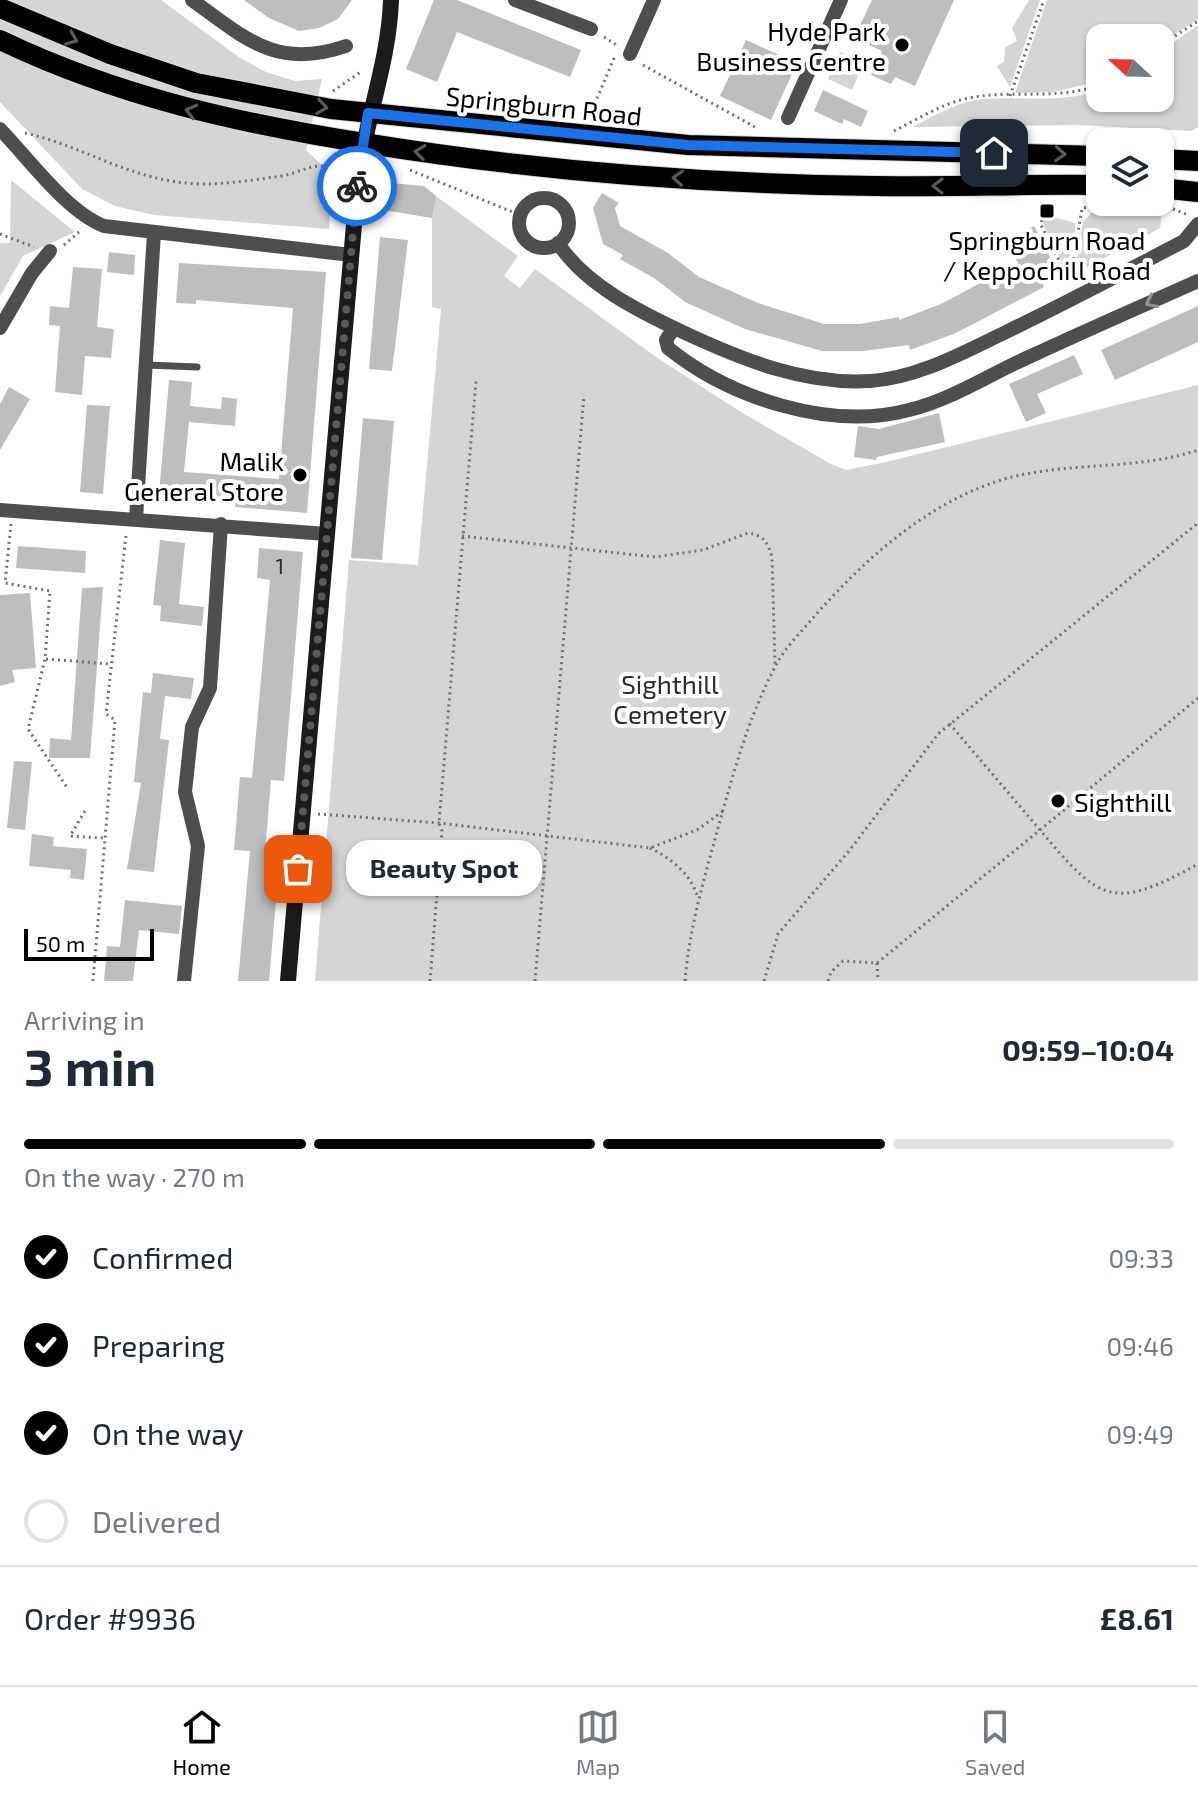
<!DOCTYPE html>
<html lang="en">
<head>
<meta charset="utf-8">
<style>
	:root { --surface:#fff; --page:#f2f2f3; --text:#1f2937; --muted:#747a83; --line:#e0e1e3; --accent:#000 }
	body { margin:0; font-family:"Exo 2",sans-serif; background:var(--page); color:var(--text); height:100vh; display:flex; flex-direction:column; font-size:30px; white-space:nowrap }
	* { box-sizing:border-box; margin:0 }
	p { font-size:26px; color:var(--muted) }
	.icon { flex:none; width:44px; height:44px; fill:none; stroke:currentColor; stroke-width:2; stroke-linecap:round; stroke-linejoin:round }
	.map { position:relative; height:981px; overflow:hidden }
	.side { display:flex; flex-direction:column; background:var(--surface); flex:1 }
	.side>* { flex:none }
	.needle { width:52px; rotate:292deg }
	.buttons { position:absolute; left:1086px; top:24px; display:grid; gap:16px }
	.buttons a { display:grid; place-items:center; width:88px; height:88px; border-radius:16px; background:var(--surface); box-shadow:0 2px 6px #0004; font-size:40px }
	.scale { position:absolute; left:24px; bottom:20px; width:130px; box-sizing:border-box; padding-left:8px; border:4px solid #000; border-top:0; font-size:22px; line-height:28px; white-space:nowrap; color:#000; -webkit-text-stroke:6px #fff; paint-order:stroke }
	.pin { position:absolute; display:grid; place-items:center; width:68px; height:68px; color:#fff; margin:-34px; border-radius:16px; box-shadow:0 4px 12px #0006 }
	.courier { position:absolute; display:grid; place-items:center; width:80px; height:80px; margin:-40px; border:6px solid #1a73e8; border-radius:50%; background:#fff; color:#222; box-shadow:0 2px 10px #0007 }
	.bubble { position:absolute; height:56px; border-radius:24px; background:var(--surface); box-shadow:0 2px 6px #0004; font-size:26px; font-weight:700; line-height:56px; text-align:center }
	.headline em { font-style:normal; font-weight:700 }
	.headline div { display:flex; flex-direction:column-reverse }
	.headline { display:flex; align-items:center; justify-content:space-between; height:136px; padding:0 24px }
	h1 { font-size:52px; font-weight:700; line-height:60px }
	.bar { display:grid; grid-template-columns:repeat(4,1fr); gap:12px 8px; align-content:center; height:96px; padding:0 24px }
	.bar i { height:10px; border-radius:6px; background:var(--line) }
	.bar .selected { background:var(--accent) }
	.bar p { grid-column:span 4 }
	.line { display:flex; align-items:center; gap:20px; padding:0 24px; border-top:2px solid var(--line) }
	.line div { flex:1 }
	ol { padding:0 24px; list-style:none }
	li { display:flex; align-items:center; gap:24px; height:88px }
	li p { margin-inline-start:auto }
	li .icon { padding:8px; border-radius:50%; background:var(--accent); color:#fff; stroke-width:4 }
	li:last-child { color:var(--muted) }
	li i { width:44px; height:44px; border:4px solid var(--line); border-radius:50% }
	.dock { display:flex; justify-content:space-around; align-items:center; height:112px; border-top:2px solid var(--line); background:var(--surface); font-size:22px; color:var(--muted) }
	.dock a { display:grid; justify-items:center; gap:4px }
	.dock .selected { color:var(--accent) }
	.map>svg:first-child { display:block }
	.green { fill:#d5d5d5 }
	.building { fill:#bebebe }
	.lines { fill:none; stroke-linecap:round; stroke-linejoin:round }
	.primary-casing { stroke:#dbdbdb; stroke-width:22 }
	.path { stroke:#707070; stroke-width:3; stroke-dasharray:2 4; stroke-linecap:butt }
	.lane { stroke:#4e4e4e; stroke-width:7 }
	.street { stroke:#4e4e4e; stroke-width:14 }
	.secondary { stroke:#1b1b1b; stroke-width:16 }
	.primary { stroke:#000; stroke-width:20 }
	.oneway { stroke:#595959 }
	.oneway2 { stroke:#959595 }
	.done { stroke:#595959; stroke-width:8; stroke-dasharray:0 14.4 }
	.route { stroke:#1a73e8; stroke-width:10 }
	.poi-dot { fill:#000; stroke:#fff; stroke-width:3 }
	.labels { text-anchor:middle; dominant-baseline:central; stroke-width:8; stroke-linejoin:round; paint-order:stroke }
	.number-label { font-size:22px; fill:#303030 }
	.poi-label { font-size:26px; fill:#000; stroke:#fff; text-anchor:end }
	.street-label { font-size:26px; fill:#000; stroke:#fff }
	.park-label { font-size:26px; fill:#2c2c2c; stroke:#fff }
</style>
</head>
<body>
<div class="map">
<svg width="1198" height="981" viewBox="0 0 1198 981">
	<rect width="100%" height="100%" fill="#fff"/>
	<!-- green -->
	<path class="green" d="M0,0H161L240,58L266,72L295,81L322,79L306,150L333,176L329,229L154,215L115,206L82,189L0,102Z
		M1029,0H1040L1010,87L997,66L1004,62L1005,47L1017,41L1012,28Z
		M1047,0H1198V19L1160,44V38H1100V81L1053,92L1015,93Z
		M1198,25V127L1191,131L1078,125L913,127C935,115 957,102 982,99C1022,96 1061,104 1100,90V98H1160V52Z
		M840,52L863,63L852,90L828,79Z
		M11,180L75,232L23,256L0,296V243H10Z
		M436,196L518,256L504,276L520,288L535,269L656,357L741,412L831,464L846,470L886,462L1198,385V981H315L349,560L418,565L441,309L432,307V215Z
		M1148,204L1162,213L1160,228L1082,270L1076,264L1083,222L1094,210Z
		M1043,214L1075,223V242L1065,268L1043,224Z"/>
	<!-- building -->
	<path class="building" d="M244,0H352L338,19L319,28L299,31L269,18Z
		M434,0H457L581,50L570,77L457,32L437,82L406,69Z
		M872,0H954L915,86L895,77L891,84L871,75L882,51L854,38Z
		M746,40L797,63L771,120L720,96Z
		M823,90L868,111L861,127L844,119L842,124L814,111Z
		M379,182L424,186L436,196L432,218L377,209Z
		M602,193L619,203L615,208L620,226L668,253L699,277L758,303L824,324H860L899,317V320L941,304L1018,263L1007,241L1034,226L1056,268L1039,276L1044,287L956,333L910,350L909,345L863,351H822L745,329L685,302L654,278L620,259L623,255L603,244L593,208Z
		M380,237L408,240L392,371L369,369Z
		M109,252L135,255L134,275L107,272Z
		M179,263L326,272L307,513L235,507L236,500L159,493L169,380L192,382L190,406L221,409L222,397L237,399L235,426L189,422L184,472L279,479L293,308L196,300V304L176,303Z
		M73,267L102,269L97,327L114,329L111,358L85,356L82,395L55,392L60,326L49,325L50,306L69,308Z
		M1198,306V342L1115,380L1101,350Z
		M1074,355L1083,374L1037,394L1046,413L1026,422L1009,384Z
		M9,387L30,399L0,450V404Z
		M87,405L110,406L103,494L80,492Z
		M939,413L945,442L877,457L876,460L854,457L858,426L879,429Z
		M363,418L394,421L382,560L351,558Z
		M160,540L185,543L179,604L204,607L202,626L160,621L161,606L153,605Z
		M18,546L86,551L85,573L16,568Z
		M259,548L303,552L284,781L271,780L265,852L280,854L269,981H238L250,851L234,850L240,777L252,778L270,580L257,578Z
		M103,587L90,758H49L50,738L71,740L82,588Z
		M30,593L36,668L12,670L15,682L0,686V595Z
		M153,673L194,678L191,699L165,696L160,739L169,740L154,872L127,869L141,783L134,782L143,692L151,693Z
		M14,761L32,762L25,830L7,828Z
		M32,834L54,837L53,846L87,849L84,880L70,878L71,870L29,866Z
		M125,900L182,906L179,934L139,930L133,981H104L107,946L120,947Z"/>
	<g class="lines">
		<!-- primary casing -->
		<g class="primary-casing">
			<path id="primary" d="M0,8L110,54L196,83L331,109L688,145L1100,156
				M0,40C119,97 241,124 370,144C538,171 707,184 876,186C951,187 1025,184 1100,185
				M1160,159L1198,161
				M1160,188L1198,192"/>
		</g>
		<!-- path -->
		<path class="path" d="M604,37L618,46
			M1160,46L1198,21
			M643,65L755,127
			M333,91L362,71
			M1010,96L1044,0
			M590,115L615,56
			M894,131C918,119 943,103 969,98C1014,89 1053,101 1100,85
			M25,133C88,147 131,182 201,184C227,184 255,180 281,176C304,172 308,163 334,167L336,177L341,178
			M410,170L520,215
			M375,179L391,167
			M1044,202L1041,225L1070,282
			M1173,209L1188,215
			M0,234L34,247
			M64,245L79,232
			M1070,283L1082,208L1133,202
			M11,524L5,583L50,591L45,659L28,729L68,789
			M462,536L655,557L703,550L748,533C764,535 768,543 772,557L775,665
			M46,659L110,664
			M1198,698L1040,830C1100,901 1112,912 1198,864
			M85,811L70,836L103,838
			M318,814L439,823L650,848L697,830L723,811
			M650,848C672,859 691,874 698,898
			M877,963L878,981
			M93,981L115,720L106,714L126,535
			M430,981L442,831L439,823L476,381
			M535,981L584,395
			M685,981C689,932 702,886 715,839C731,781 747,720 775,667C784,649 799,634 812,619C862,562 922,507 995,482C1060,460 1133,472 1198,450
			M764,981L778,934L849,851L938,734L1198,523
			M828,981L831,972L843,961L877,963L1040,830L949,723"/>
		<!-- lane -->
		<path class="lane" d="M146,365L197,367"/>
		<!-- street -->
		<path class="street" d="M192,0C246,39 277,70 346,46
			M515,0L591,29
			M630,54L654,0
			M788,118L841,0
			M0,129C29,159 66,211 104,226L351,255
			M519 223a25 25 0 1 1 50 0a25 25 0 1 1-50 0Z
			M558,243C585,285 640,312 685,333C743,360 805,385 870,381C918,378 964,352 1006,332C1066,303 1125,272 1184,241L1198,224
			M0,328L32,273L50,251
			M674,328L666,340L668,348C730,398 830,431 909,410C953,399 990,374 1031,356C1087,330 1142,306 1198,281
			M0,510L327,534
			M136,519L154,233
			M184,981L198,846L185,792L192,727L210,688L221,524"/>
		<!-- secondary -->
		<path class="secondary" d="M288,981L358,179C366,118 389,61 391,0"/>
		<!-- primary -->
		<use href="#primary" class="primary"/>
	</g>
	<!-- one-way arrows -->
	<defs><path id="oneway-chevron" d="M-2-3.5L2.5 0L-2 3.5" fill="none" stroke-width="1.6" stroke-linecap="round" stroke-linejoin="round" transform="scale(2)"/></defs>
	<g class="oneway">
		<use href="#oneway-chevron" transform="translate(72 39) rotate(22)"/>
		<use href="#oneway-chevron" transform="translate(322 107) rotate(8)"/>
		<use href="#oneway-chevron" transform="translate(191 111) rotate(-166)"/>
		<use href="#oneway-chevron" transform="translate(420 152) rotate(-173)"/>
		<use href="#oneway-chevron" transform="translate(1060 154) rotate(3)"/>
		<use href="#oneway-chevron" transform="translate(678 178) rotate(-176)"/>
		<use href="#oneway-chevron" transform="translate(938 186) rotate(180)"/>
	</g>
	<use class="oneway2" href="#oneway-chevron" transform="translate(1151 302) rotate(154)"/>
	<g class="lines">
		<!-- done -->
		<path class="done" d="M298,869L357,186"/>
		<!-- route -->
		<path class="route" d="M357,186L368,113L688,145L994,153"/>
	</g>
	<!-- markers -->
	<g class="poi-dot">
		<circle cx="902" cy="45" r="8"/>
		<rect x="1039" y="203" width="16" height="16" rx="4"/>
		<circle cx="300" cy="475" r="8"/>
		<circle cx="1058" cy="801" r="8"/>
	</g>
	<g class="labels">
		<!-- number labels -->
		<g class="number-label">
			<text x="280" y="565">1</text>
		</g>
		<!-- poi labels -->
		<g class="poi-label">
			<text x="886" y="30">Hyde Park<tspan x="886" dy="30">Business Centre</tspan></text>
			<text x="1047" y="239" text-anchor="middle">Springburn Road<tspan x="1047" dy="30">/ Keppochill Road</tspan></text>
			<text x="284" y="460">Malik<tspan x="284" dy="30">General Store</tspan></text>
			<text x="1074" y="801" text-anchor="start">Sighthill</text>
		</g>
		<!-- street labels -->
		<g class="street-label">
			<text transform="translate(544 105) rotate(6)">Springburn Road</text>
		</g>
		<!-- park labels -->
		<g class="park-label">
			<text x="670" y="683">Sighthill<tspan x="670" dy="30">Cemetery</tspan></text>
		</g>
	</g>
</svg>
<div class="buttons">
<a><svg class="needle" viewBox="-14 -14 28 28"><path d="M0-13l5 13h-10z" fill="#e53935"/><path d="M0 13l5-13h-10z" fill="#747a83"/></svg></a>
<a><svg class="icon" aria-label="layers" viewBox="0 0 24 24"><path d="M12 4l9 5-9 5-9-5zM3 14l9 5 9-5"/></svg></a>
</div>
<div class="scale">50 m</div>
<div class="pin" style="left:298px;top:869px;background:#ea580c"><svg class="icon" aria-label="bag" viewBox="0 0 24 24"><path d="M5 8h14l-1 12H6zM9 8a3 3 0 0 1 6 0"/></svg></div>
<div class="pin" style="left:994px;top:153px;background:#1f2937"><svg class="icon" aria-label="home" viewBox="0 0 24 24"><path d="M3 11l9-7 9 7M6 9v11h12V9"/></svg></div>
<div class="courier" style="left:357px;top:186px"><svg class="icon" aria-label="bike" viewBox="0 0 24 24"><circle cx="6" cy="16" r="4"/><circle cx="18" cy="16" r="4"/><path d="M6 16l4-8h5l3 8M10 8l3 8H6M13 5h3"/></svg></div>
<div class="bubble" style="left:346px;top:840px;width:196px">Beauty Spot</div>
</div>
<section class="side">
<div class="headline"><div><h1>3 min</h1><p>Arriving in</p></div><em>09:59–10:04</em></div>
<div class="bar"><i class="selected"></i><i class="selected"></i><i class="selected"></i><i></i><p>On the way · 270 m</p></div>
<ol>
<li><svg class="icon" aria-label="check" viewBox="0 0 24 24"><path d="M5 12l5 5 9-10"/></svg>Confirmed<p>09:33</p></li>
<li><svg class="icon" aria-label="check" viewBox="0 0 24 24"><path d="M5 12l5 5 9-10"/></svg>Preparing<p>09:46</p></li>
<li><svg class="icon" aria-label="check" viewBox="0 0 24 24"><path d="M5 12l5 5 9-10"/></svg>On the way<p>09:49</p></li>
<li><i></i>Delivered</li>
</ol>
<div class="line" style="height:104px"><div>Order #9936</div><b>£8.61</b></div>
</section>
<nav class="dock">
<a class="selected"><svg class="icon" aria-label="home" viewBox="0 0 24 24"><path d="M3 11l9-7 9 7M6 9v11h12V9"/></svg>Home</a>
<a><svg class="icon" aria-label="map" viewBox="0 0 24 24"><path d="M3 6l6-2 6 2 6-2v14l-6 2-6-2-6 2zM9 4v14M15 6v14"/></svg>Map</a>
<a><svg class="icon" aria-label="saved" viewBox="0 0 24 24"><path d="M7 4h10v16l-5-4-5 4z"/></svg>Saved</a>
</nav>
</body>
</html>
